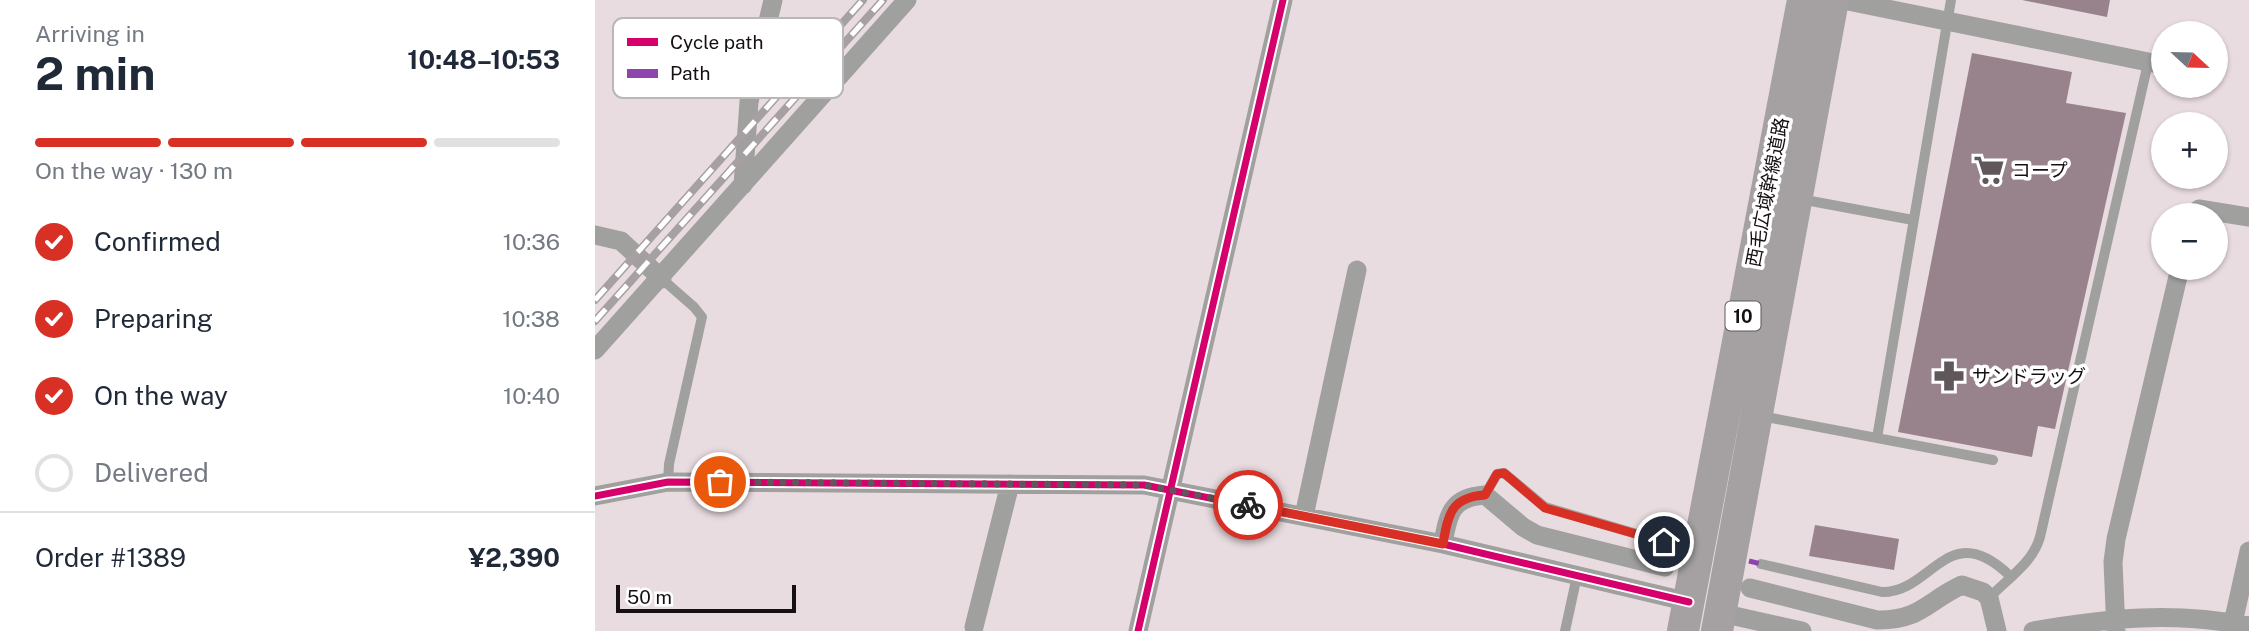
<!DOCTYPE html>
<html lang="en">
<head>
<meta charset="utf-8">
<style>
	:root { --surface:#fff; --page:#f6f6f7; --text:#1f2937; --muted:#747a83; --line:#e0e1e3; --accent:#d93025 }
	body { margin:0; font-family:"Public Sans","Noto Sans JP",sans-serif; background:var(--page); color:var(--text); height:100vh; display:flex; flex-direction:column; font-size:26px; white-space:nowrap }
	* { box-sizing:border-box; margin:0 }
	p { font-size:23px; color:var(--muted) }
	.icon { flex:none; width:38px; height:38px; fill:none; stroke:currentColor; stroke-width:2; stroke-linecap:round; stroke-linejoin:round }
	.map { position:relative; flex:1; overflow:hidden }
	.sheet { display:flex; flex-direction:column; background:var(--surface); width:595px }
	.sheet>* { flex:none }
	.needle { width:46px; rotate:112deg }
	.controls { position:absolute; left:1556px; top:21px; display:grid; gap:14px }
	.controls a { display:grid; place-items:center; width:77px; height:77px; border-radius:50%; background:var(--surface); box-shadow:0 2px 5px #0004; font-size:35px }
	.scale { position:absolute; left:21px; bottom:18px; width:180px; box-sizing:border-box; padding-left:7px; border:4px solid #171012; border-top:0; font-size:19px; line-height:24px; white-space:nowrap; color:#171012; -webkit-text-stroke:5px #fff; paint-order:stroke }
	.pin { position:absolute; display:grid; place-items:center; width:60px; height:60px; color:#fff; margin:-30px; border:4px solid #fff; border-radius:50%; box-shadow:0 2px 7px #0007 }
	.courier { position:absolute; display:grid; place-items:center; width:70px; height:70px; margin:-35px; border:5px solid #d93025; border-radius:50%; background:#fff; color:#222; box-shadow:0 2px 9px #0007 }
	.overview em { font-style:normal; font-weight:700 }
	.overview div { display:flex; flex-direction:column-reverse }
	.overview { display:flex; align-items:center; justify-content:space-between; height:119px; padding:0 35px }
	h1 { font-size:46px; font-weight:700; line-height:52px }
	.bar { display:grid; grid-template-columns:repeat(4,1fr); gap:10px 7px; align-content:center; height:84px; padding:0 35px }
	.bar i { height:9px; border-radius:5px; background:var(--line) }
	.bar .selected { background:var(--accent) }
	.bar p { grid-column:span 4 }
	.line { display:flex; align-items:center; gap:18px; padding:0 35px; border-top:2px solid var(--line) }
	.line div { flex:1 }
	ol { padding:0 35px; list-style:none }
	li { display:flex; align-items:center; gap:21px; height:77px }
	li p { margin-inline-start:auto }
	li .icon { padding:7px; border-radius:50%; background:var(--accent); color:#fff; stroke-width:4 }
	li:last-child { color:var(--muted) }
	li i { width:38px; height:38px; border:4px solid var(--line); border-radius:50% }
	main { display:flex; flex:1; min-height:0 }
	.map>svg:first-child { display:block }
	.building { fill:#98838c }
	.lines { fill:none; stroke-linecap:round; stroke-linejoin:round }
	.service { stroke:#a0a09f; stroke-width:10 }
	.minor { stroke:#a0a09f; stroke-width:19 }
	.primary { stroke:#a5a1a3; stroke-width:32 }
	.rail-casing { stroke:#a7a0a3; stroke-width:8 }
	.rail { stroke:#fff; stroke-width:5; stroke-dasharray:16; stroke-linecap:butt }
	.quiet { stroke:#8e44ad; stroke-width:5; stroke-dasharray:10 5; stroke-linecap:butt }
	.cycleway-casing { stroke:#fff; stroke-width:11 }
	.cycleway { stroke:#d6006c; stroke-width:7 }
	.done { stroke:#60575a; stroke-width:7; stroke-dasharray:0 12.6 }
	.route { stroke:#d93025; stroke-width:9 }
	.labels { text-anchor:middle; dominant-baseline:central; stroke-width:7; stroke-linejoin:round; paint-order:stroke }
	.shield { fill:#fff; stroke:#5d5859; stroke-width:2 }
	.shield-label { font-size:18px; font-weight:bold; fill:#171012 }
	.poi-label { font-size:19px; fill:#171012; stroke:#fff; text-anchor:start }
	.street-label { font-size:19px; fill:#171012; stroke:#fff }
	.key { fill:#fff; stroke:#b9b7b8; stroke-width:2 }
	.key-label { font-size:19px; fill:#171012 }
</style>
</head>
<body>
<main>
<section class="sheet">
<div class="overview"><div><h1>2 min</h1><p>Arriving in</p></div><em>10:48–10:53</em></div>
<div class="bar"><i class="selected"></i><i class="selected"></i><i class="selected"></i><i></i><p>On the way · 130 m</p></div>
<ol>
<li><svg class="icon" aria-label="check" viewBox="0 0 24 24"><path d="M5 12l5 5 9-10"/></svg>Confirmed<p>10:36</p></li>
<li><svg class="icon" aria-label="check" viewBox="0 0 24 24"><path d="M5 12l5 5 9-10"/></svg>Preparing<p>10:38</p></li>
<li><svg class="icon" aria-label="check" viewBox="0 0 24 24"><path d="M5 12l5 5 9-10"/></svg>On the way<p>10:40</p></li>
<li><i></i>Delivered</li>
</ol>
<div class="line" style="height:91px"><div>Order #1389</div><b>¥2,390</b></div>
</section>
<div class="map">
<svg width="1654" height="631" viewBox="0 0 1654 631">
	<rect width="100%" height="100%" fill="#e9dce0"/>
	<!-- building -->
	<path class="building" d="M1427,0H1515L1512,17Z
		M1377,53L1477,72L1471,103L1531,113L1460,429L1443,426L1437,457L1303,432Z
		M1220,525L1304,539L1299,570L1214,556Z"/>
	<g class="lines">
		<!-- service -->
		<path class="service" d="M1205,199L1318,220
			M67,279L99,307L107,317L74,464L73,482
			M1166,416L1398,460
			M1282,438L1356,0
			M890,495L902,474L909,473L950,507L1069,542
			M1166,564L1287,592C1337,593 1353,516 1415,576
			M1394,598C1413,578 1437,564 1445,537L1553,63
			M970,631L982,576"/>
		<!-- minor -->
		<path class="minor" d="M1248,0L1568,65
			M148,185L154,102L178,0
			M1598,215L1604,209L1654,217
			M0,235L26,241L67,279
			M0,350L312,0
			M0,496L73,482L549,485L848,544L1094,602
			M709,516L762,270
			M848,544C853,513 857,497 890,495L928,527L942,535L1070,567
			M1155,588L1282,620C1325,621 1332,601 1367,585L1388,592L1394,598L1402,631
			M1126,613L1207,631
			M1638,623L1654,551
			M379,627L415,484
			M543,631L688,0
			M1438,631C1514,618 1577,611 1654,626
			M1521,631L1518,562L1521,539L1585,268"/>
		<!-- primary -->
		<path class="primary" d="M1088,631L1208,0
			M1122,631L1238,0"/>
		<!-- rail casing -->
		<g class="rail-casing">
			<path id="rail" d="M0,300L268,0
				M0,321L288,0"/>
		</g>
		<!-- rail -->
		<use href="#rail" class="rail"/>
		<!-- quiet -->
		<path class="quiet" d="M1154,561L1166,564"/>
		<!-- cycleway casing -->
		<g class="cycleway-casing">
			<path id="cycleway" d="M0,496L73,482L549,485L848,544L1094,602
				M543,631L688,0"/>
		</g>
		<!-- cycleway -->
		<use href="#cycleway" class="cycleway"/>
	</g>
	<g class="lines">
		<!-- done -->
		<path class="done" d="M125,482L549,485L653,505"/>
		<!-- route -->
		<path class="route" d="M653,505L848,544C853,513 857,497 890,495L902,474L909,473L950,508L1069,542"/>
	</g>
	<!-- icons -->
	<defs>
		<g id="supermarket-bare" transform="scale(2.415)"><path d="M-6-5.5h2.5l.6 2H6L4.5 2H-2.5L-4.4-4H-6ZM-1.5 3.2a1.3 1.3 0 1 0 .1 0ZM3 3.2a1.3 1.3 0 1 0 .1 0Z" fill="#60575a" stroke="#fff" stroke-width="2.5" paint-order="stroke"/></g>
		<g id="pharmacy-bare" transform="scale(2.415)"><path d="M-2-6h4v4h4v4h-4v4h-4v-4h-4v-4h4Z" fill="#60575a" stroke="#fff" stroke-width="2.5" paint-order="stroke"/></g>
	</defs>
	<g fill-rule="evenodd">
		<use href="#supermarket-bare" x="1394" y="170"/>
		<use href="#pharmacy-bare" x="1354" y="376"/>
	</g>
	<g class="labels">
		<!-- shield labels -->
		<rect class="shield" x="1130.5" y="301.5" width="35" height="29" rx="5"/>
		<g class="shield-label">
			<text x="1148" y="316">10</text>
		</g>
		<!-- poi labels -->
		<g class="poi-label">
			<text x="1417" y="170">コープ</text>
			<text x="1377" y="376">サンドラッグ</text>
		</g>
		<!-- street labels -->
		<g class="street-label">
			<text transform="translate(1172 192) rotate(-79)">西毛広域幹線道路</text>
		</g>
	</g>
	<!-- legend -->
	<rect x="18" y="18" width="230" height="80" rx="10" class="key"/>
	<rect x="32" y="38" width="31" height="8" fill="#d6006c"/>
	<rect x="32" y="69" width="31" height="9" fill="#8e44ad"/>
	<g class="key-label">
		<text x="75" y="49">Cycle path</text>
		<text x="75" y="80">Path</text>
	</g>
</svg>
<div class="controls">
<a><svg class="needle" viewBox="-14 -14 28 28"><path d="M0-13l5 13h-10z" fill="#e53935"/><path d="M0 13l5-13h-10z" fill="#747a83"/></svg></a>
<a>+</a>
<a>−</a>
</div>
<div class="scale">50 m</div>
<div class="pin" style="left:125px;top:482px;background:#ea580c"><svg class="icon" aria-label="bag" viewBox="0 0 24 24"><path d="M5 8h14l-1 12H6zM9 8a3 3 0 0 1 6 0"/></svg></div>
<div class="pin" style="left:1069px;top:542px;background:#1f2937"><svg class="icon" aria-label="home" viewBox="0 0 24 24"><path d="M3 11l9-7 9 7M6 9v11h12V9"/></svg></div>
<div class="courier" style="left:653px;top:505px"><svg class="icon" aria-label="bike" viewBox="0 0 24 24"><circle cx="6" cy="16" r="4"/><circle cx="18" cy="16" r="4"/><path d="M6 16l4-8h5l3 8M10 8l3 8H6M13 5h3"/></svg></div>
</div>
</main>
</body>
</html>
